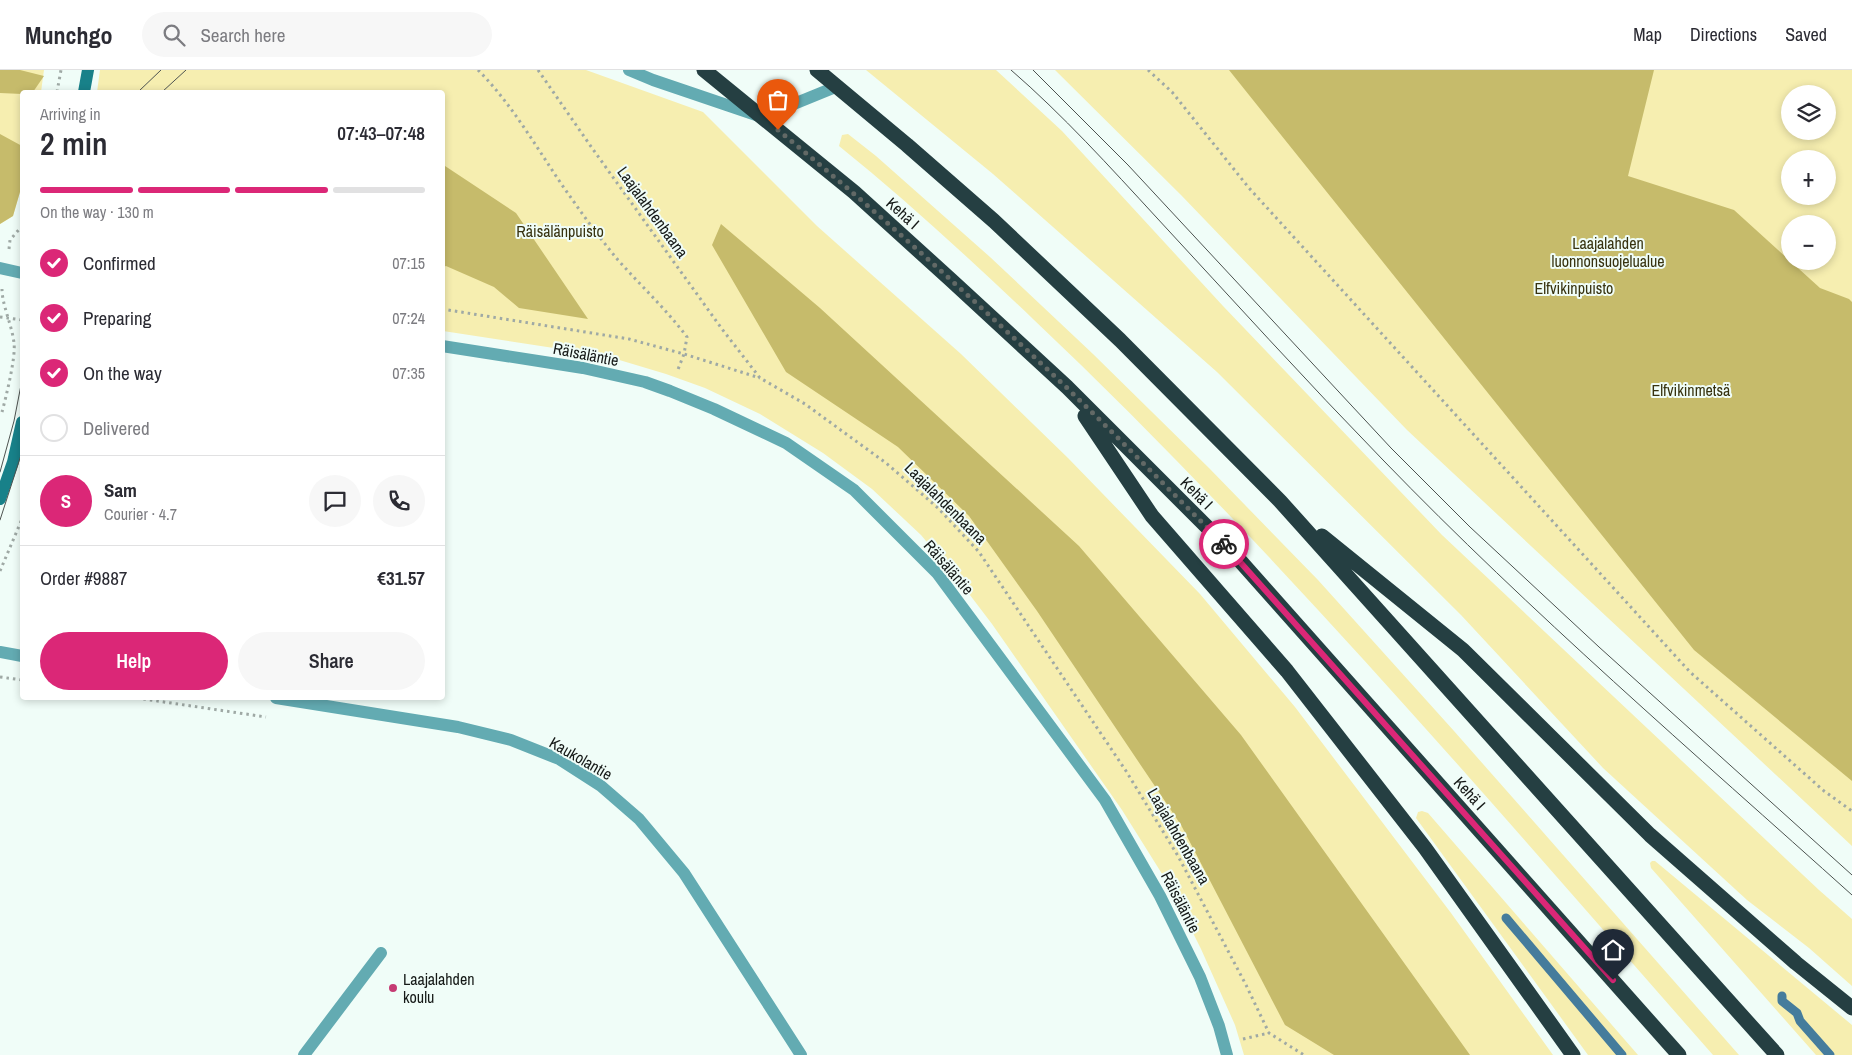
<!DOCTYPE html>
<html lang="en">
<head>
<meta charset="utf-8">
<style>
	:root { --surface:#fff; --page:#f7f7f7; --text:#2b2b33; --muted:#7c7c81; --line:#e1e1e2; --accent:#db2777 }
	body { margin:0; font-family:"Archivo Narrow",sans-serif; background:var(--page); color:var(--text); height:100vh; display:flex; flex-direction:column; font-size:19px; white-space:nowrap }
	* { box-sizing:border-box; margin:0 }
	p { font-size:16px; color:var(--muted) }
	.icon { flex:none; width:28px; height:28px; fill:none; stroke:currentColor; stroke-width:2; stroke-linecap:round; stroke-linejoin:round }
	.map { position:relative; flex:1; overflow:hidden }
	.sheet { position:absolute; left:20px; top:20px; width:425px; height:610px; display:flex; flex-direction:column; background:var(--surface); border-radius:5px; box-shadow:0 2px 8px #0003 }
	.sheet>* { flex:none }
	.controls { position:absolute; left:1781px; top:15px; display:grid; gap:10px }
	.controls a { display:grid; place-items:center; width:55px; height:55px; border-radius:50%; background:var(--surface); box-shadow:0 2px 8px #0003; font-size:25px }
	.pin { position:absolute; display:grid; place-items:center; width:42px; height:42px; color:#fff; margin:-51px -21px; border-radius:50% 50% 50% 0; rotate:-45deg; box-shadow:0 0 5px #0007 }
	.pin .icon { rotate:45deg }
	.courier { position:absolute; display:grid; place-items:center; width:50px; height:50px; margin:-25px; border:4px solid #db2777; border-radius:50%; background:#fff; color:#222; box-shadow:0 1px 6px #0007 }
	.summary em { font-style:normal; font-weight:600 }
	.summary div { display:flex; flex-direction:column-reverse }
	.summary { display:flex; align-items:center; justify-content:space-between; height:85px; padding:0 20px }
	h1 { font-size:32px; font-weight:600; line-height:38px }
	.bar { display:grid; grid-template-columns:repeat(4,1fr); gap:8px 5px; align-content:center; height:60px; padding:0 20px }
	.bar i { height:6px; border-radius:4px; background:var(--line) }
	.bar .selected { background:var(--accent) }
	.bar p { grid-column:span 4 }
	.line { display:flex; align-items:center; gap:12px; padding:0 20px; border-top:1px solid var(--line) }
	.line div { flex:1 }
	.round { display:grid; place-items:center; flex:none; width:52px; height:52px; border-radius:26px; background:var(--page) }
	ol { padding:0 20px; list-style:none }
	li { display:flex; align-items:center; gap:15px; height:55px }
	li p { margin-inline-start:auto }
	li .icon { padding:5px; border-radius:50%; background:var(--accent); color:#fff; stroke-width:4 }
	li:last-child { color:var(--muted) }
	li i { width:28px; height:28px; border:2px solid var(--line); border-radius:50% }
	.action { display:flex; gap:10px; margin-top:auto; padding:10px 20px }
	.action a { flex:1; height:58px; border-radius:30px; background:var(--accent); color:#fff; font-size:20px; font-weight:600; line-height:58px; text-align:center }
	.action a+a { background:var(--page); color:var(--text) }
	header { display:flex; align-items:center; gap:30px; box-sizing:border-box; height:70px; padding:0 25px; background:var(--surface); border-bottom:1px solid var(--line) }
	header strong { font-size:24px }
	nav { display:flex; gap:28px; margin-inline-start:auto; font-size:18px }
	.search { width:350px; height:45px; background:var(--page); display:flex; align-items:center; gap:12px; box-sizing:border-box; padding:0 18px; border-radius:28px; color:var(--muted); font-size:19px }
	.map>svg:first-child { display:block }
	.green { fill:#f6eeb0; fill-rule:evenodd }
	.forest { fill:#c6bb6b }
	.lines { fill:none; stroke-linecap:round; stroke-linejoin:round }
	.stream { stroke:#457c9c; stroke-width:9 }
	.path { stroke:#9fa9a5; stroke-width:3; stroke-dasharray:2.5 4; stroke-linecap:butt }
	.lane { stroke:#63abb2; stroke-width:12 }
	.street { stroke:#63abb2; stroke-width:12 }
	.secondary { stroke:#188189; stroke-width:12 }
	.highway { stroke:#253f42; stroke-width:15 }
	.tram { stroke:#4d5350; stroke-width:1 }
	.done { stroke:#626966; stroke-width:5; stroke-dasharray:0 9 }
	.route { stroke:#db2777; stroke-width:6 }
	.poi-dot { fill:#c53b73; stroke:#f0fdf8; stroke-width:2 }
	.labels { text-anchor:middle; dominant-baseline:central; stroke-width:4; stroke-linejoin:round; paint-order:stroke }
	.street-label { font-size:16px; fill:#151917; stroke:#f0fdf8 }
	.park-label { font-size:16px; fill:#37320f; stroke:#f0fdf8 }
	.poi-label { font-size:16px; fill:#151917; stroke:#f0fdf8; text-anchor:start }
</style>
</head>
<body>
<header>
<strong>Munchgo</strong>
<div class="search"><svg class="icon" aria-label="search" viewBox="0 0 24 24"><circle cx="10" cy="10" r="6"/><path d="M15 15l6 6"/></svg>Search here</div>
<nav><a>Map</a><a>Directions</a><a>Saved</a></nav>
</header>
<div class="map">
<svg width="1852" height="985" viewBox="0 0 1852 985">
	<rect width="100%" height="100%" fill="#f0fdf8"/>
	<!-- green -->
	<path class="green" d="M0,0H44L41,22H22V115L13,146L0,154Z
		M100,0H586L703,42L817,156L961,284L1068,388L1200,524L1295,637L1451,843L1553,985H1244L1235,955L1201,879L1169,815L1122,740L992,554L957,508L921,465L872,419L823,383L760,344L705,318L666,304L606,286L443,261L442,22H97Z
		M866,0H996L1062,61L1223,236L1442,465L1819,820L1852,849V916L1809,878L1747,830L1603,698L1461,545L1217,302L993,104Z
		M1055,0H1852V776L1407,360L1181,125ZM1790,24H1828V61H1790ZM1790,89H1828V126H1790ZM1790,154H1828V191H1790Z
		M848,64L876,86L990,187L1093,284L1209,398L1318,510L1454,661L1739,985H1713C1492,734 1276,479 1033,249C970,189 906,130 839,76L842,65Z
		M1422,741L1428,743L1638,985H1588L1416,748L1418,742Z
		M1652,791H1655L1852,955V985H1816L1651,798L1650,793Z"/>
	<!-- forest -->
	<path class="forest" d="M0,0H20L44,6L33,22H22V24L0,23Z
		M1229,0H1654L1628,106L1734,140L1820,218L1849,229L1852,232V711L1694,580Z
		M0,64L22,76V115L13,146L0,154Z
		M442,94L516,143L588,249L519,238L494,217L446,196L443,197Z
		M721,154L820,238L1079,476L1241,665L1470,985H1334L1285,955L1181,755L1037,541L969,446L898,377L786,302L712,175Z"/>
	<g class="lines">
		<!-- stream -->
		<path class="stream" d="M1506,848L1622,985
			M1782,926V931L1797,943L1800,951L1830,985"/>
		<!-- path -->
		<path class="path" d="M478,0C516,38 542,88 574,132C588,152 603,172 618,190C641,216 666,239 687,267L684,284L677,302
			M538,0L592,78L722,259L760,308L805,334L886,393L938,438L979,482L1126,701L1178,786L1246,915L1269,963L1304,985
			M1148,0L1172,22L1249,118L1690,602L1824,721L1852,741
			M57,22L61,0
			M9,179L10,170L22,156
			M442,239L629,269L684,284L760,308
			M0,247L22,250
			M2,342C6,327 16,287 14,273C12,255 2,235 2,219
			M0,501L22,449
			M0,607L22,610
			M137,628L266,647
			M1243,969L1269,963"/>
		<!-- lane -->
		<path class="lane" d="M629,0L653,10L762,47L838,16
			M304,985L381,883"/>
		<!-- street -->
		<path class="street" d="M0,198L22,203
			M442,276L583,298L645,312L670,321L714,339L786,373L854,420L937,503L1105,730L1160,826L1200,907L1219,956L1227,985
			M0,582L22,586
			M276,628L458,657L511,670L559,689L601,716L639,749L684,803L801,985"/>
		<!-- secondary -->
		<path class="secondary" d="M84,22L88,0
			M0,429L13,392L22,352"/>
		<!-- highway -->
		<path class="highway" d="M704,0L854,122L951,210L1067,317L1234,484L1679,985
			M817,0L907,75L994,151L1120,270L1280,431L1777,985
			M1085,346L1152,446L1287,601L1425,778L1573,985
			M1322,466L1463,580L1650,765L1796,893L1852,938"/>
		<!-- tram -->
		<path class="tram" d="M1011,0C1063,45 1110,97 1157,148C1232,229 1306,311 1383,390C1531,543 1693,682 1852,825
			M1033,0L1128,95L1391,378L1470,457L1599,577L1852,805
			M138,22L161,0
			M162,22L186,0
			M0,402L14,351L22,310
			M0,450L22,382"/>
	</g>
	<g class="lines">
		<!-- done -->
		<path class="done" d="M778,60C877,141 972,228 1065,316C1119,368 1171,422 1224,474"/>
		<!-- route -->
		<path class="route" d="M1224,474L1613,910"/>
	</g>
	<!-- markers -->
	<circle class="poi-dot" cx="393" cy="918" r="5"/>
	<g class="labels">
		<!-- street labels -->
		<g class="street-label">
			<text transform="translate(653 142) rotate(54)">Laajalahdenbaana</text>
			<text transform="translate(903 143) rotate(42)">Kehä I</text>
			<text transform="translate(586 284) rotate(11)">Räisäläntie</text>
			<text transform="translate(1197 423) rotate(45)">Kehä I</text>
			<text transform="translate(946 433) rotate(45)">Laajalahdenbaana</text>
			<text transform="translate(949 497) rotate(49)">Räisäläntie</text>
			<text transform="translate(581 688) rotate(30)">Kaukolantie</text>
			<text transform="translate(1470 723) rotate(48)">Kehä I</text>
			<text transform="translate(1179 766) rotate(60)">Laajalahdenbaana</text>
			<text transform="translate(1181 832) rotate(63)">Räisäläntie</text>
		</g>
		<!-- park labels -->
		<g class="park-label">
			<text x="560" y="161">Räisälänpuisto</text>
			<text x="1608" y="173">Laajalahden<tspan x="1608" dy="18">luonnonsuojelualue</tspan></text>
			<text x="1574" y="218">Elfvikinpuisto</text>
			<text x="1691" y="320">Elfvikinmetsä</text>
		</g>
		<!-- poi labels -->
		<g class="poi-label">
			<text x="403" y="909">Laajalahden<tspan x="403" dy="18">koulu</tspan></text>
		</g>
	</g>
</svg>
<div class="controls">
<a><svg class="icon" aria-label="layers" viewBox="0 0 24 24"><path d="M12 4l9 5-9 5-9-5zM3 14l9 5 9-5"/></svg></a>
<a>+</a>
<a>−</a>
</div>
<div class="pin" style="left:778px;top:60px;background:#ea580c"><svg class="icon" aria-label="bag" viewBox="0 0 24 24"><path d="M5 8h14l-1 12H6zM9 8a3 3 0 0 1 6 0"/></svg></div>
<div class="pin" style="left:1613px;top:910px;background:#1f2937"><svg class="icon" aria-label="home" viewBox="0 0 24 24"><path d="M3 11l9-7 9 7M6 9v11h12V9"/></svg></div>
<div class="courier" style="left:1224px;top:474px"><svg class="icon" aria-label="bike" viewBox="0 0 24 24"><circle cx="6" cy="16" r="4"/><circle cx="18" cy="16" r="4"/><path d="M6 16l4-8h5l3 8M10 8l3 8H6M13 5h3"/></svg></div>
<section class="sheet">
<div class="summary"><div><h1>2 min</h1><p>Arriving in</p></div><em>07:43–07:48</em></div>
<div class="bar"><i class="selected"></i><i class="selected"></i><i class="selected"></i><i></i><p>On the way · 130 m</p></div>
<ol>
<li><svg class="icon" aria-label="check" viewBox="0 0 24 24"><path d="M5 12l5 5 9-10"/></svg>Confirmed<p>07:15</p></li>
<li><svg class="icon" aria-label="check" viewBox="0 0 24 24"><path d="M5 12l5 5 9-10"/></svg>Preparing<p>07:24</p></li>
<li><svg class="icon" aria-label="check" viewBox="0 0 24 24"><path d="M5 12l5 5 9-10"/></svg>On the way<p>07:35</p></li>
<li><i></i>Delivered</li>
</ol>
<div class="line" style="height:90px"><b class="round" style="background:var(--accent);color:#fff">S</b><div><b>Sam</b><p>Courier · 4.7</p></div><a class="round"><svg class="icon" aria-label="chat" viewBox="0 0 24 24"><path d="M4 5h16v11H9l-5 4z"/></svg></a><a class="round"><svg class="icon" aria-label="phone" viewBox="0 0 24 24"><path d="M5 4h4l2 5-3 2q2 4 5 5l2-3 5 2v4C11 20 4 13 5 4z"/></svg></a></div>
<div class="line" style="height:65px"><div>Order #9887</div><b>€31.57</b></div>
<div class="action"><a>Help</a><a>Share</a></div>
</section>
</div>
</body>
</html>
